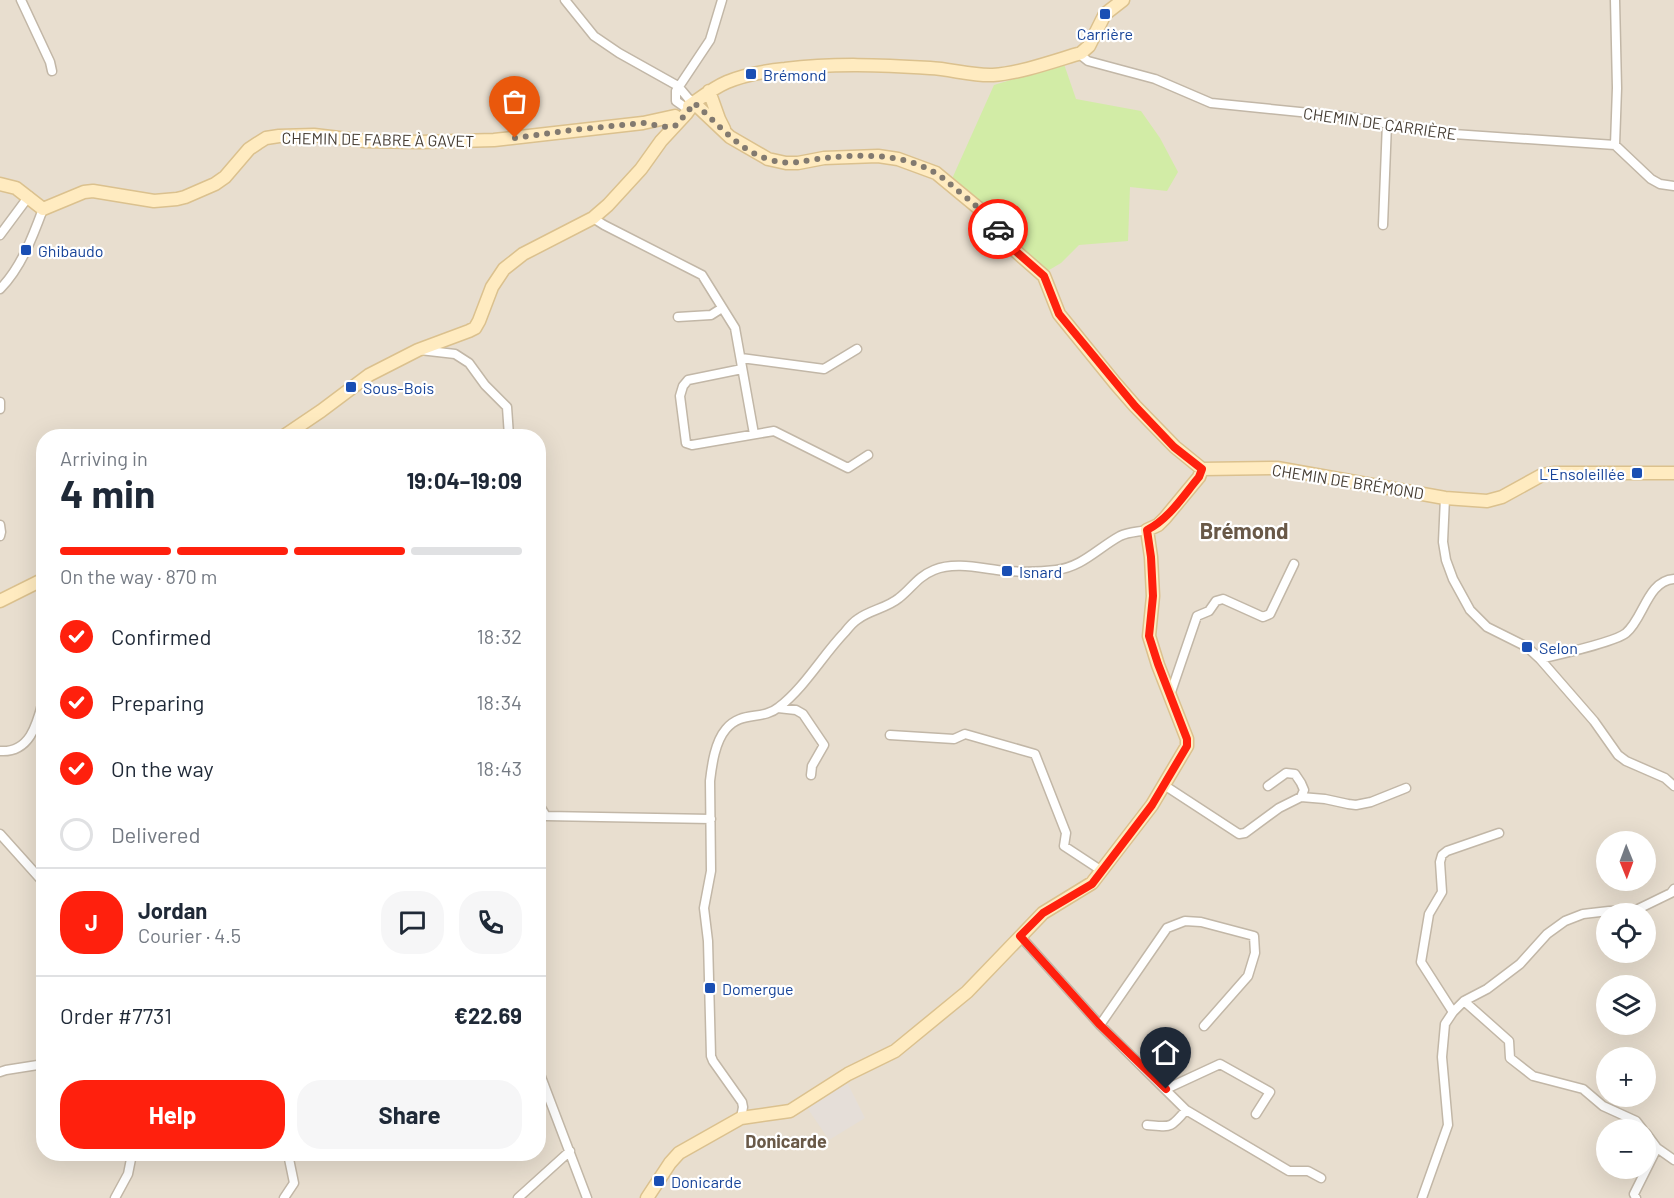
<!DOCTYPE html>
<html lang="en">
<head>
<meta charset="utf-8">
<style>
	:root { --surface:#fff; --page:#f6f6f7; --text:#1f2937; --muted:#747a83; --line:#e0e1e3; --accent:#ff200d }
	body { margin:0; font-family:Barlow,sans-serif; background:var(--page); color:var(--text); height:100vh; display:flex; flex-direction:column; font-size:22px; white-space:nowrap }
	* { box-sizing:border-box; margin:0 }
	p { font-size:20px; color:var(--muted) }
	.icon { flex:none; width:33px; height:33px; fill:none; stroke:currentColor; stroke-width:2; stroke-linecap:round; stroke-linejoin:round }
	.map { position:relative; flex:1; overflow:hidden }
	.details { position:absolute; left:36px; top:429px; width:510px; height:732px; display:flex; flex-direction:column; background:var(--surface); border-radius:24px; box-shadow:0 6px 24px #0002 }
	.details>* { flex:none }
	.needle { width:39px; rotate:179deg }
	.controls { position:absolute; left:1596px; top:831px; display:grid; gap:12px }
	.controls a { display:grid; place-items:center; width:60px; height:60px; border-radius:50%; background:var(--surface); box-shadow:0 6px 24px #0002; font-size:30px }
	.pin { position:absolute; display:grid; place-items:center; width:51px; height:51px; color:#fff; margin:-62px -26px; border-radius:50% 50% 50% 0; rotate:-45deg; box-shadow:0 0 6px #0007 }
	.pin .icon { rotate:45deg }
	.courier { position:absolute; display:grid; place-items:center; width:60px; height:60px; margin:-30px; border:4px solid #ff200d; border-radius:50%; background:#fff; color:#222; box-shadow:0 2px 8px #0007 }
	.overview em { font-style:normal; font-weight:700 }
	.overview div { display:flex; flex-direction:column-reverse }
	.overview { display:flex; align-items:center; justify-content:space-between; height:102px; padding:0 24px }
	h1 { font-size:39px; font-weight:700; line-height:45px }
	.bar { display:grid; grid-template-columns:repeat(4,1fr); gap:9px 6px; align-content:center; height:72px; padding:0 24px }
	.bar i { height:8px; border-radius:4px; background:var(--line) }
	.bar .on { background:var(--accent) }
	.bar p { grid-column:span 4 }
	.line { display:flex; align-items:center; gap:15px; padding:0 24px; border-top:2px solid var(--line) }
	.line div { flex:1 }
	.round { display:grid; place-items:center; flex:none; width:63px; height:63px; border-radius:24px; background:var(--page) }
	ol { padding:0 24px; list-style:none }
	li { display:flex; align-items:center; gap:18px; height:66px }
	li p { margin-inline-start:auto }
	li .icon { padding:6px; border-radius:50%; background:var(--accent); color:#fff; stroke-width:4 }
	li:last-child { color:var(--muted) }
	li i { width:33px; height:33px; border:3px solid var(--line); border-radius:50% }
	.cta { display:flex; gap:12px; margin-top:auto; padding:12px 24px }
	.cta a { flex:1; height:69px; border-radius:24px; background:var(--accent); color:#fff; font-size:24px; font-weight:700; line-height:69px; text-align:center }
	.cta a+a { background:var(--page); color:var(--text) }
	.map>svg:first-child { display:block }
	.residential { fill:#e8decf; fill-rule:evenodd }
	.industrial { fill:#e5ded8 }
	.green { fill:#d2eca6 }
	.lines { fill:none; stroke-linecap:round; stroke-linejoin:round }
	.street-casing { stroke:#c2b7a7; stroke-width:11 }
	.secondary-casing { stroke:#dbc18e; stroke-width:15 }
	.street { stroke:#fff; stroke-width:8 }
	.secondary { stroke:#ffebc0; stroke-width:12 }
	.done { stroke:#827a70; stroke-width:6; stroke-dasharray:0 10.8 }
	.route { stroke:#ff200d; stroke-width:8 }
	.transit-dot { fill:#1a4fb4; stroke:#fff; stroke-width:2 }
	.labels { text-anchor:middle; dominant-baseline:central; stroke-width:4.5; stroke-linejoin:round; paint-order:stroke }
	.transit-label { font-size:16px; fill:#164399; stroke:#fff; text-anchor:start }
	.street-label { font-size:16px; fill:#453c32; stroke:#fff }
	.neighbourhood-label { font-size:18px; font-weight:bold; fill:#695948; stroke:#fff }
	.district-label { font-size:22px; font-weight:bold; fill:#695948; stroke:#fff }
</style>
</head>
<body>
<div class="map">
<svg width="1674" height="1198" viewBox="0 0 1674 1198">
	<rect width="100%" height="100%" fill="#f3ede2"/>
	<!-- residential -->
	<path class="residential" d="M0,0H1674V1198H0ZM44,436H538V1154H44ZM1606,842H1646V880H1606ZM1606,914H1646V952H1606ZM1606,986H1646V1024H1606ZM1606,1058H1646V1096H1606ZM1606,1130H1646V1168H1606Z"/>
	<!-- industrial -->
	<path class="industrial" d="M846,1080L865,1118L829,1140L806,1106Z"/>
	<!-- green -->
	<path class="green" d="M1064,64L1076,99L1141,111L1160,138L1178,172L1167,191L1130,187L1128,241L1079,245L1061,263L1044,273L951,181L994,85Z"/>
	<g class="lines">
		<!-- street casing -->
		<g class="street-casing">
			<path id="street" d="M21,0L50,62L52,71
				M565,0L594,36L619,53L678,86L688,98L694,103
				M1081,53L1083,57L1088,61L1155,79L1211,103L1350,117L1439,133L1615,145L1651,179L1660,184L1674,186
				M690,108H686L676,101V91L710,40L722,0
				M1615,145L1617,88L1615,0
				M593,218L604,225L702,275L735,328L754,434
				M1383,225L1387,123
				M0,235L29,196
				M0,289C21,268 33,236 43,209
				M678,317L711,315L722,308
				M420,350L455,354L469,363L485,385L507,407L509,436
				M741,358L824,369L857,349
				M742,369L688,380L683,386L680,396L686,443L692,445L774,431L848,468L868,455
				M0,402V409
				M1445,498L1443,542L1446,560L1453,579L1470,610L1487,627L1527,647L1540,659L1594,721L1618,755L1626,761L1665,778L1674,786
				M0,525L1,532L0,536
				M1540,659C1556,655 1616,642 1626,633C1644,618 1647,581 1674,579
				M1170,695L1197,616L1209,611L1216,601L1223,599L1263,617L1270,614L1294,564
				M778,708L796,710L803,714L824,745L812,766L811,775
				M890,735L954,739L965,734L1035,754L1066,833L1064,846L1102,871
				M0,751C30,753 37,724 43,701
				M1164,785L1239,834L1245,833L1279,808L1301,797L1304,790L1301,783L1295,774L1286,773L1268,786
				M1301,797L1325,799L1348,804L1356,805L1371,802L1406,788
				M538,802L541,808L546,816L711,819
				M0,834L44,883
				M1020,936L1100,1025L1186,1110L1289,1171H1308L1321,1178
				M1464,1001L1509,1041L1510,1058L1533,1076L1583,1089L1603,1106L1636,1121L1643,1130
				M1453,1012L1421,962L1429,914L1442,892L1440,862L1442,855L1447,851L1499,833
				M1100,1025L1167,928L1185,921L1201,922L1254,936L1255,953L1248,976L1204,1026
				M538,1069L587,1198
				M0,1072L6,1070L44,1064
				M1166,1089L1220,1064L1270,1092L1256,1114
				M741,1118L743,1107L742,1102L713,1061L711,1056L708,941L704,908L711,871L710,781C712,764 715,742 726,729C742,710 762,721 779,707C805,687 822,656 845,632C849,627 853,622 858,619C870,610 887,608 899,598C912,588 917,577 934,570C956,561 983,569 1006,571C1022,572 1040,572 1056,570C1082,567 1098,548 1120,536C1128,532 1138,532 1147,530
				M1147,1125C1171,1127 1170,1129 1186,1110
				M1646,1133L1657,1148L1674,1160
				M115,1198L128,1174L132,1154
				M284,1198L294,1183L288,1154
				M518,1198L570,1151
				M1422,1198L1448,1125L1442,1057L1445,1024L1453,1012L1464,1001L1487,989L1520,964L1547,934L1565,921L1583,914L1609,911L1636,910L1671,893L1674,889
				M1636,1198L1634,1194L1657,1148"/>
		</g>
		<!-- secondary casing -->
		<g class="secondary-casing">
			<path id="secondary" d="M709,91L719,119L724,129
				M694,103L730,137L768,159L786,163H798L824,158L878,156L898,159L936,173L988,216L1011,247L1044,276L1059,314L1115,383L1135,406L1175,447L1202,469L1277,468L1445,498L1487,501L1502,497L1542,475L1555,473H1674
				M689,106C702,97 713,88 727,82C746,74 765,71 785,69C833,63 882,65 930,68C951,69 972,76 993,75C1021,73 1054,61 1081,53L1089,46L1105,14L1123,0
				M0,184L16,188L43,209L84,192L93,191L154,201L177,199L185,197L215,184L225,177L249,149L258,143L266,138L279,136L314,135L365,141L420,142L494,140L643,123L675,116
				M284,436L321,411L369,375L418,350L469,331L475,328L479,321L492,287L504,269L523,254L593,218L608,205L641,169L661,141L686,114L694,103
				M0,601L44,579
				M647,1198L670,1163L679,1153L741,1118L790,1111L848,1074L895,1051L967,992L1043,913L1092,883L1152,805L1187,746V739L1158,665L1149,636L1153,596L1151,557L1147,530L1158,525L1165,518L1199,477L1202,469"/>
		</g>
		<!-- street -->
		<use href="#street" class="street"/>
		<!-- secondary -->
		<use href="#secondary" class="secondary"/>
	</g>
	<g class="lines">
		<!-- done -->
		<path class="done" d="M515,138L572,130L643,123L667,127L675,126L686,114L694,103C718,123 738,151 771,160C793,166 803,160 825,158C861,154 904,153 937,174C945,179 953,187 962,194C975,205 987,215 998,229"/>
		<!-- route -->
		<path class="route" d="M998,229L1011,247L1044,276L1059,314L1135,406L1174,447L1202,469L1199,477C1183,496 1169,519 1147,530L1151,557L1153,596L1149,636L1158,664L1187,739V746L1152,805L1092,884L1043,913L1020,936L1100,1025L1166,1089"/>
	</g>
	<!-- markers -->
	<g class="transit-dot">
		<rect x="1099" y="8" width="12" height="12" rx="3"/>
		<rect x="745" y="68" width="12" height="12" rx="3"/>
		<rect x="20" y="244" width="12" height="12" rx="3"/>
		<rect x="345" y="381" width="12" height="12" rx="3"/>
		<rect x="1631" y="467" width="12" height="12" rx="3"/>
		<rect x="1001" y="565" width="12" height="12" rx="3"/>
		<rect x="1521" y="641" width="12" height="12" rx="3"/>
		<rect x="704" y="982" width="12" height="12" rx="3"/>
		<rect x="653" y="1175" width="12" height="12" rx="3"/>
	</g>
	<g class="labels">
		<!-- transit labels -->
		<g class="transit-label">
			<text x="1105" y="33" text-anchor="middle">Carrière</text>
			<text x="763" y="74">Brémond</text>
			<text x="38" y="250">Ghibaudo</text>
			<text x="363" y="387">Sous-Bois</text>
			<text x="1625" y="473" text-anchor="end">L'Ensoleillée</text>
			<text x="1019" y="571">Isnard</text>
			<text x="1539" y="647">Selon</text>
			<text x="722" y="988">Domergue</text>
			<text x="671" y="1181">Donicarde</text>
		</g>
		<!-- street labels -->
		<g class="street-label">
			<text transform="translate(1380 123) rotate(8)">CHEMIN DE CARRIÈRE</text>
			<text transform="translate(378 139) rotate(1)">CHEMIN DE FABRE À GAVET</text>
			<text transform="translate(1348 481) rotate(9)">CHEMIN DE BRÉMOND</text>
		</g>
		<!-- neighbourhood labels -->
		<g class="neighbourhood-label">
			<text x="786" y="1141">Donicarde</text>
		</g>
		<!-- district labels -->
		<g class="district-label">
			<text x="1244" y="530">Brémond</text>
		</g>
	</g>
</svg>
<div class="controls">
<a><svg class="needle" viewBox="-14 -14 28 28"><path d="M0-13l5 13h-10z" fill="#e53935"/><path d="M0 13l5-13h-10z" fill="#747a83"/></svg></a>
<a><svg class="icon" aria-label="locate" viewBox="0 0 24 24"><circle cx="12" cy="12" r="6"/><path d="M12 2v4M12 18v4M2 12h4M18 12h4"/></svg></a>
<a><svg class="icon" aria-label="layers" viewBox="0 0 24 24"><path d="M12 4l9 5-9 5-9-5zM3 14l9 5 9-5"/></svg></a>
<a>+</a>
<a>−</a>
</div>
<div class="pin" style="left:515px;top:138px;background:#ea580c"><svg class="icon" aria-label="bag" viewBox="0 0 24 24"><path d="M5 8h14l-1 12H6zM9 8a3 3 0 0 1 6 0"/></svg></div>
<div class="pin" style="left:1166px;top:1089px;background:#1f2937"><svg class="icon" aria-label="home" viewBox="0 0 24 24"><path d="M3 11l9-7 9 7M6 9v11h12V9"/></svg></div>
<div class="courier" style="left:998px;top:229px"><svg class="icon" aria-label="car" viewBox="0 0 24 24"><path d="M5 17H2v-5l4-1 3-4h7l3 4 3 1v5h-3M9 17h6M6 11h13"/><circle cx="7" cy="17" r="2"/><circle cx="17" cy="17" r="2"/></svg></div>
<section class="details">
<div class="overview"><div><h1>4 min</h1><p>Arriving in</p></div><em>19:04–19:09</em></div>
<div class="bar"><i class="on"></i><i class="on"></i><i class="on"></i><i></i><p>On the way · 870 m</p></div>
<ol>
<li><svg class="icon" aria-label="check" viewBox="0 0 24 24"><path d="M5 12l5 5 9-10"/></svg>Confirmed<p>18:32</p></li>
<li><svg class="icon" aria-label="check" viewBox="0 0 24 24"><path d="M5 12l5 5 9-10"/></svg>Preparing<p>18:34</p></li>
<li><svg class="icon" aria-label="check" viewBox="0 0 24 24"><path d="M5 12l5 5 9-10"/></svg>On the way<p>18:43</p></li>
<li><i></i>Delivered</li>
</ol>
<div class="line" style="height:108px"><b class="round" style="background:var(--accent);color:#fff">J</b><div><b>Jordan</b><p>Courier · 4.5</p></div><a class="round"><svg class="icon" aria-label="chat" viewBox="0 0 24 24"><path d="M4 5h16v11H9l-5 4z"/></svg></a><a class="round"><svg class="icon" aria-label="phone" viewBox="0 0 24 24"><path d="M5 4h4l2 5-3 2q2 4 5 5l2-3 5 2v4C11 20 4 13 5 4z"/></svg></a></div>
<div class="line" style="height:78px"><div>Order #7731</div><b>€22.69</b></div>
<div class="cta"><a>Help</a><a>Share</a></div>
</section>
</div>
</body>
</html>
